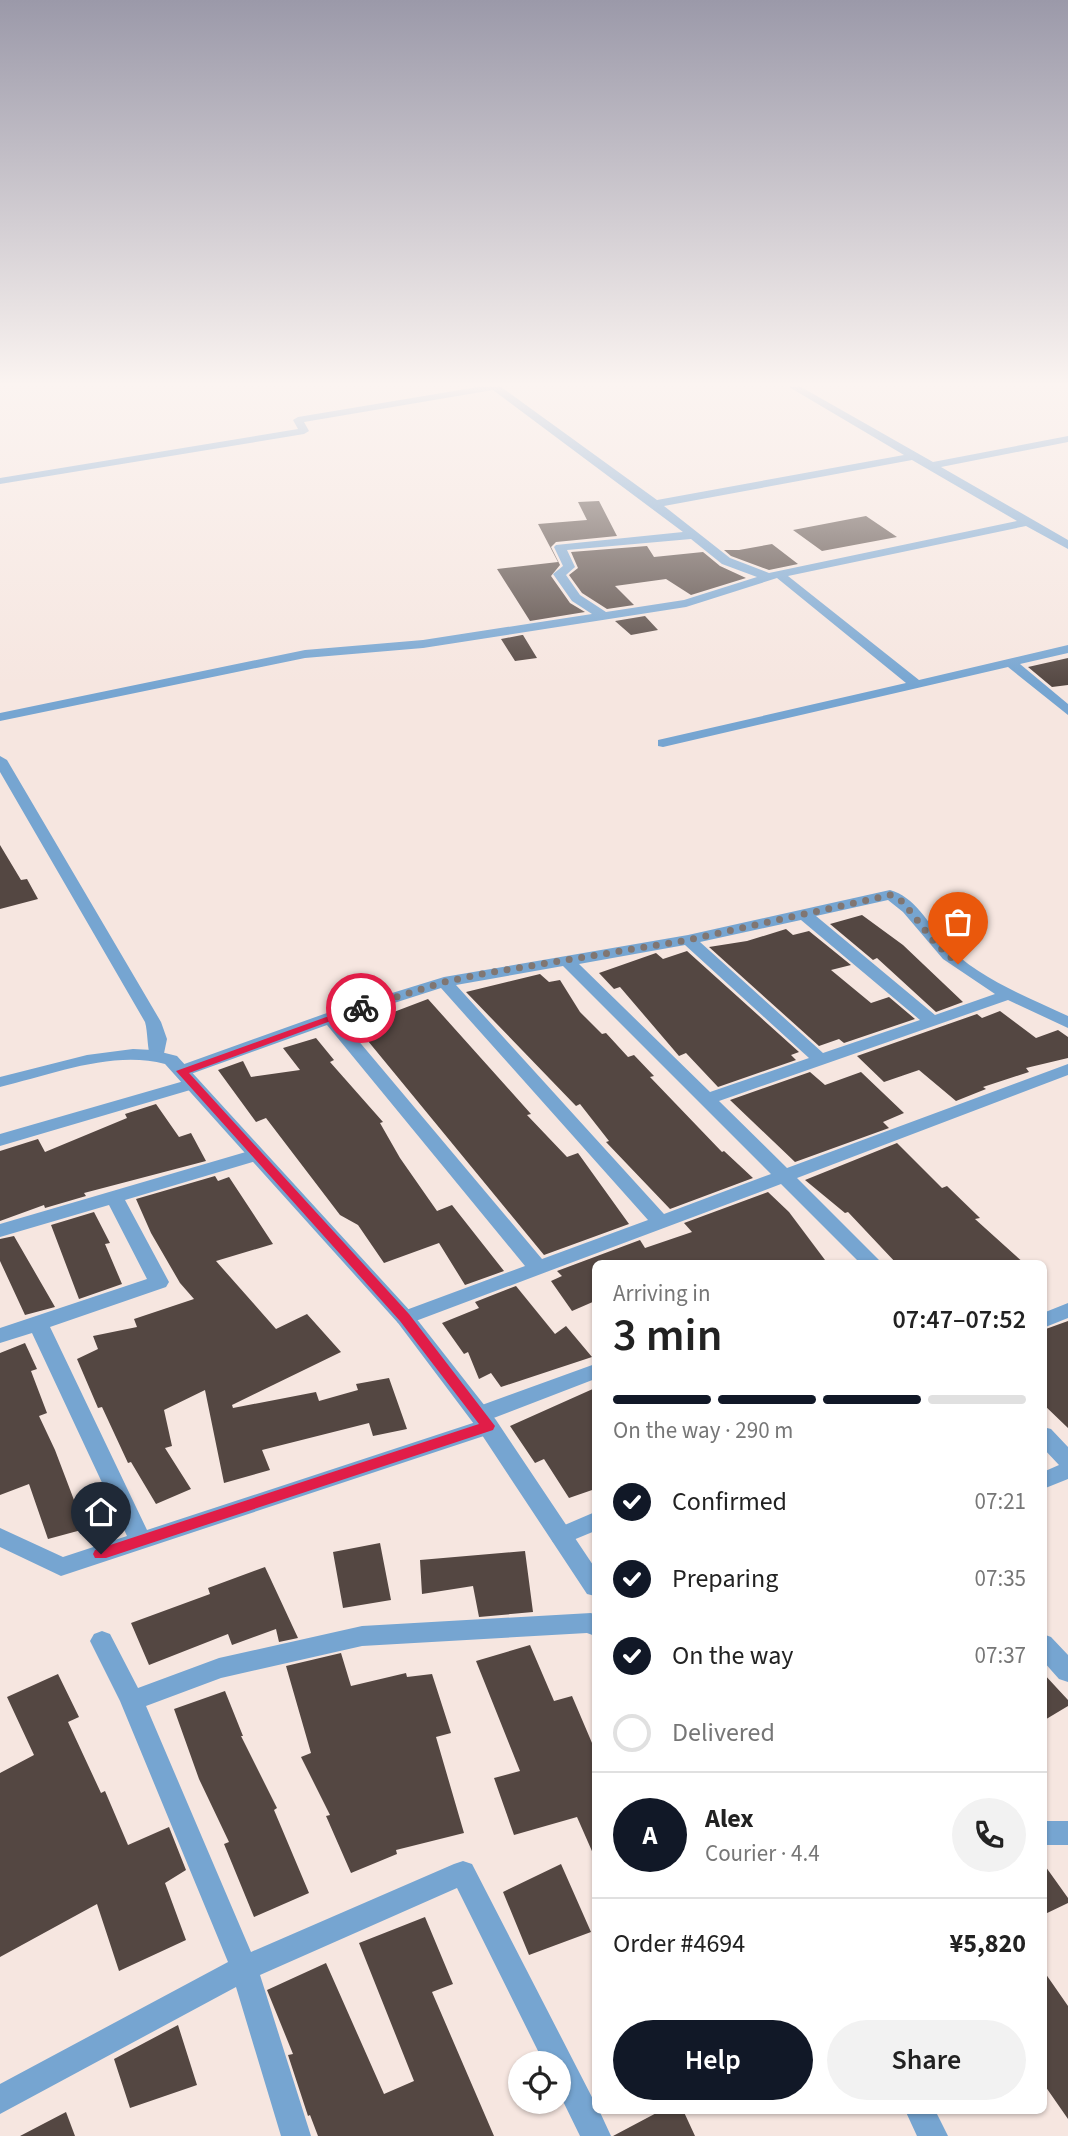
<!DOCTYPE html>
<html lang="en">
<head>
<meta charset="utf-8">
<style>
	:root { --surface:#fff; --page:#f2f2f2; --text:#222; --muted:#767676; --line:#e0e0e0; --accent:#111827 }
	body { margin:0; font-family:"Source Sans 3",sans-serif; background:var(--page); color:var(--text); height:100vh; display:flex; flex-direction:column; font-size:26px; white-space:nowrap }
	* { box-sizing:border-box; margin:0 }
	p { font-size:23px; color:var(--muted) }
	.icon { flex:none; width:38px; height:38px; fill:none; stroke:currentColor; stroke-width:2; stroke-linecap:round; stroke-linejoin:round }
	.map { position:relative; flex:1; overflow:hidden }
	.details { position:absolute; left:592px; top:1260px; width:455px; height:854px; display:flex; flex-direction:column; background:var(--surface); border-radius:10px; box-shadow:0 2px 5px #0004 }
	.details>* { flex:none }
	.fabs { position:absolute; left:508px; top:2051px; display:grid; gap:14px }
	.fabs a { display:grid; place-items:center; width:63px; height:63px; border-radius:50%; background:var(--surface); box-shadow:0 2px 5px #0004; font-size:35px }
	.pin { position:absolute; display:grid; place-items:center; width:60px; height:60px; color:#fff; margin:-72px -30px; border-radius:50% 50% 50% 0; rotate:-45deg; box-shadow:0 0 7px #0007 }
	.pin .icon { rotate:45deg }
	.courier { position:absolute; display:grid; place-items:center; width:70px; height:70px; margin:-35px; border:5px solid #e11d48; border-radius:50%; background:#fff; color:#222; box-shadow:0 2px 9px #0007 }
	.summary em { font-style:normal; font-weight:600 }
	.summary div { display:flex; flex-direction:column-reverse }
	.summary { display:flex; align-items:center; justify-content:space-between; height:119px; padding:0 21px }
	h1 { font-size:46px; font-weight:600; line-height:52px }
	.bar { display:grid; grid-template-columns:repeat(4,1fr); gap:10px 7px; align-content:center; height:84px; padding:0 21px }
	.bar i { height:9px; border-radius:5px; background:var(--line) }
	.bar .selected { background:var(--accent) }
	.bar p { grid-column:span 4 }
	.line { display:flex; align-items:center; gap:18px; padding:0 21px; border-top:2px solid var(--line) }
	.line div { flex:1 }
	.round { display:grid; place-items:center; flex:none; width:74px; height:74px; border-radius:37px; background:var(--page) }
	ol { padding:0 21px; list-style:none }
	li { display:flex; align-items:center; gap:21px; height:77px }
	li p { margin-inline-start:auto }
	li .icon { padding:7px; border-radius:50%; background:var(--accent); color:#fff; stroke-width:4 }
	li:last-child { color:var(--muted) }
	li i { width:38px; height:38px; border:4px solid var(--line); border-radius:50% }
	.cta { display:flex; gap:14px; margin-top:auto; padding:14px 21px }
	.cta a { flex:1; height:80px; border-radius:42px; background:var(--accent); color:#fff; font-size:28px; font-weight:600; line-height:80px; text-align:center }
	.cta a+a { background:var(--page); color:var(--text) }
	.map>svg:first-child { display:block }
	.building { fill:#544742 }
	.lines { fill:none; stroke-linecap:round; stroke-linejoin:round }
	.minor { fill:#76a5d1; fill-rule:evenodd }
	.tertiary { fill:#76a5d1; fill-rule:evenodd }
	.route { fill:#e11d48 }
	.done { stroke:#807672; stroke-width:7; stroke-dasharray:0 12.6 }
</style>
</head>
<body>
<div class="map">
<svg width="1068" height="2136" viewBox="0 0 1068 2136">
	<rect width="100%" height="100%" fill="#f6e6e0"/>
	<!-- building -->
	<path class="building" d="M599,501L617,536L556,542L551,547L560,565L551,576L570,603L585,612L530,621L497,569L558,562L538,524L587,520L578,502Z
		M866,516L897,537L822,551L793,530Z
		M772,544L798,564L769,570L731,556L724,550H739Z
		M647,546L654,557L703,552L720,566L746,578L691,595L666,579L615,586L634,605L607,609L582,593L569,575L578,568L571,552Z
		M645,616L658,630L631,635L615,621Z
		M522,635H523L537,658L515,661L501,639Z
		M1068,658V685L1052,687L1028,667Z
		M0,845L21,880L27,879L38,899L0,909Z
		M862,915L903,945L963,1002L936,1012L877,958L873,960L830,924Z
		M786,929L793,935L809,931L851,965L831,970L871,1003L889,997L915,1019L844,1043L839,1039L819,1046L709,947L747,941Z
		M687,951L799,1052L791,1055L796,1060L718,1087L686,1053L679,1056L620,987L614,989L599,973L656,953L663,959Z
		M540,974L549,982L560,980L580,1012L602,1034L606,1033L628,1057L634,1055L654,1076L650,1077L722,1152L724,1151L753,1178L670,1209L606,1142L609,1141L580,1104L576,1106L466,992Z
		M428,999L531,1114L527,1115L567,1157L578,1153L629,1224L544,1255L354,1024L376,1016L378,1018Z
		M1000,1011L1036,1038L1058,1030L1068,1037V1058L1026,1068L1029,1072L983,1087L986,1089L956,1101L919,1070L884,1082L857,1056L977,1014L982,1018Z
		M316,1038L334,1060L330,1062L383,1122L380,1123L400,1158L437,1211L452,1205L504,1271L465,1285L439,1243L384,1263L358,1225L340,1215L266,1118L256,1122L218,1070L243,1061L251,1077L300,1070L283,1048Z
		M810,1072L825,1085L861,1072L904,1113L883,1122L889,1128L795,1162L730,1100Z
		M156,1104L179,1137L191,1133L206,1161L84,1193L86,1196L45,1208L44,1205L0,1221V1151L38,1139L45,1152L127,1118L125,1114Z
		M897,1143L942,1188L947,1186L980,1218L975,1219L1025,1264H897L848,1212L845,1213L805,1180Z
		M215,1176L218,1181L229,1177L273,1244L216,1261L276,1329L307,1314L341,1352L232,1405L233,1408L316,1392L319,1401L358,1390L356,1384L389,1378L407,1429L373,1436L369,1423L262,1450L270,1470L224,1483L205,1390L164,1410L172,1446L165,1448L191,1489L156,1504L131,1462L128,1463L102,1407L98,1408L77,1359L98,1349L93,1336L137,1327L134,1319L194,1299L180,1283L151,1233L136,1199Z
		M768,1192L789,1212L828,1264H595V1301L572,1311L551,1281L562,1276L557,1271L640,1240L645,1248L692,1232L684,1223Z
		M94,1212L110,1243L105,1244L122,1284L79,1299L51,1225Z
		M14,1236L55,1307L25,1315L0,1261V1239Z
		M516,1286L555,1334L566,1326L592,1357L501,1387L491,1373L479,1379L468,1352L464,1354L442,1323L479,1308L475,1302Z
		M1068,1321V1428L1043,1404V1330Z
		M25,1343L37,1369L31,1371L47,1413L39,1416L55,1450L85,1529L48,1539L29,1484L0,1495V1353Z
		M595,1388V1489L569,1498L544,1459L535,1463L510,1426Z
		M380,1543L391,1600L343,1608L333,1552Z
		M525,1551L533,1612L479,1617L473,1586L422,1594L420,1560Z
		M265,1567L298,1638L279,1642L276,1629L232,1645L228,1634L149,1665L131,1623L210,1594L208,1588Z
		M530,1645L554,1701L572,1696L595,1750V1858L577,1817L514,1835L494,1778L520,1771L476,1661Z
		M341,1653L351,1686L406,1673L407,1677L432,1674L451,1733L436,1737L464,1833L396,1850L397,1854L351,1873L326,1816L330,1815L301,1757L311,1753L286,1666Z
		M1043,1673L1068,1700V1706L1043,1721Z
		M58,1674L79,1717L68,1722L101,1793L105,1791L128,1845L169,1827L186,1870L165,1883L186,1940L119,1971L97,1904L0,1957V1773L34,1755L7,1697Z
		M225,1691L243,1736H241L277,1808L274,1810L309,1893L254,1917L224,1844L229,1842L199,1779L174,1709Z
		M1043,1863L1068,1898V1903L1043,1915Z
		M561,1864L591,1932L529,1955L503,1892Z
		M425,1917L453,1984L432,1992L494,2136H318L310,2115L308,2116L288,2055L293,2054L267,1990L326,1963L384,2094L414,2081L359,1943Z
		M1043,1970L1068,2006V2119L1043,2083Z
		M178,2025L197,2085L130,2108L114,2059Z
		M662,2110H683L695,2136H613Z
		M66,2112L75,2136H20Z"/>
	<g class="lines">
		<!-- minor -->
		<path class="minor" d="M478,387H501L657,500L904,455L789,387H801L933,462L1068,436V442L941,467L1068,540V549L1026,526L788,576L919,680L1068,645V653L1020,664L1068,704V715L1008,667L663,747L658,746V740L906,683L777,578L686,607L423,648L305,658L0,721V713L305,650L423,640L592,614L572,601L553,574L563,566L554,547L556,545L683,532L493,390L304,422L309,431L304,434L0,484V478L298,429L293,420L298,417ZM912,460L1017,521L769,573L730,558L664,506ZM691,539L722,564L757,577L684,600L606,612L580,595L566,575L575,567L567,550Z
			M0,756L7,760L161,1022L167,1039L163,1058H151C147,1050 148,1032 145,1022L0,772Z
			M890,890C914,896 929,924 944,942C976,978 1026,996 1068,1016V1028L1008,1000L719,1101L787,1168L1068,1064V1075L797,1178L883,1264H861L781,1184L405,1325L398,1323L395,1318L398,1313L525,1266L327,1025L188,1075H176L173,1071L176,1067L324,1014L444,977L688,935ZM888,900L903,912L943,959L995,994L935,1015L816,916ZM801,920L920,1020L823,1053L700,942ZM685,945L809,1058L710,1092L579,964ZM563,966L771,1174L664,1214L456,985ZM441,988L648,1220L542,1259L341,1020Z
			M191,1079L197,1080L200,1084L197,1088L0,1146V1134Z
			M256,1149L263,1151L265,1155L263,1159L125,1200L169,1282L166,1287L50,1327L147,1530L476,1422L468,1415L471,1409L595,1364V1379L491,1419L499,1426L496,1432L61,1576L0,1547V1528L63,1557L127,1536L32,1333L0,1343V1328L147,1279L109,1205L0,1237V1224Z
			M1068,1303V1318L1043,1328V1313Z
			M1043,1427L1051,1429L1068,1447V1479L1043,1489V1472L1059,1465L1043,1448Z
			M595,1512V1531L561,1545L553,1542L550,1536L553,1530Z
			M591,1613L595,1615V1636L587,1633L362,1646L221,1678L146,1706L251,1952L454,1864L463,1861L472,1864L595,2103V2110H599L611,2136H580L558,2091V2063H544L457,1888L260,1975L311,2136H281L236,1987L0,2114V2084L228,1962L120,1701L90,1641L94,1634L102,1631L110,1634L138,1688L219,1658L362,1626Z
			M1043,1634L1051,1637L1068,1655V1682L1059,1679L1043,1661Z
			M1043,1821H1068V1845H1043Z"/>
		<!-- tertiary -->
		<path class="tertiary" d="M133,1049L153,1050L177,1056L412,1313L496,1420L595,1568V1596L587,1594L480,1432L398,1323L165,1064C112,1050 51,1075 0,1087V1077L87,1055Z
			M905,2110H935L948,2136H917Z"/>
	</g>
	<!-- sky -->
	<linearGradient id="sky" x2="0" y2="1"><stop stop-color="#9b99a9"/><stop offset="0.56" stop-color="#fbf4f1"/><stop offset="1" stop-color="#fbf4f1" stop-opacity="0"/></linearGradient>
	<rect width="1068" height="686" fill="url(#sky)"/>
	<!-- route -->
	<path class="route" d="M357,1006L366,1008L189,1073L409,1314L495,1426L493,1430L106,1558H95L93,1554L95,1550L479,1424L400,1321L176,1071Z"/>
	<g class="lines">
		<!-- done -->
		<path class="done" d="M361,1008L444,982L487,973L688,940L890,895L903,902L935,943L958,964"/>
	</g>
</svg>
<div class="fabs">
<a><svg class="icon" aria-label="locate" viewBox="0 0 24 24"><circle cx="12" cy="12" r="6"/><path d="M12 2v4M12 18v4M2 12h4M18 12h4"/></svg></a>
</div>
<div class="pin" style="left:958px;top:964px;background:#ea580c"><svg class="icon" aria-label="bag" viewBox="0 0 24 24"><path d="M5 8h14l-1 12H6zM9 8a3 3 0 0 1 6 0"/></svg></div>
<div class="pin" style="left:101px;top:1554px;background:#1f2937"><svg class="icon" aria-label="home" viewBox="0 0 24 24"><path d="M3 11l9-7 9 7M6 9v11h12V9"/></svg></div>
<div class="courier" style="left:361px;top:1008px"><svg class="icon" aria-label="bike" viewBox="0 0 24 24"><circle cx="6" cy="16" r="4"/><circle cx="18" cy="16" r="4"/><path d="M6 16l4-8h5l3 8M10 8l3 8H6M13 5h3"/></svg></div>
<section class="details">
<div class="summary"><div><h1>3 min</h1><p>Arriving in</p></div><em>07:47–07:52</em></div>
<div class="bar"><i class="selected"></i><i class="selected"></i><i class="selected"></i><i></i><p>On the way · 290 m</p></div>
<ol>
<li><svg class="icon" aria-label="check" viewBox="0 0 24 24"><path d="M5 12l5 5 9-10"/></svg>Confirmed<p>07:21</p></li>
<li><svg class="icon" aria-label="check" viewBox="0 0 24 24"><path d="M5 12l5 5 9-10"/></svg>Preparing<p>07:35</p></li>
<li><svg class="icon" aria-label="check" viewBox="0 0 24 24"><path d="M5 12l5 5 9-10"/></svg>On the way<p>07:37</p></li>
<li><i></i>Delivered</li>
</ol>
<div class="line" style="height:126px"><b class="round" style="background:var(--accent);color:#fff">A</b><div><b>Alex</b><p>Courier · 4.4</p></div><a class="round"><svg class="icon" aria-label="phone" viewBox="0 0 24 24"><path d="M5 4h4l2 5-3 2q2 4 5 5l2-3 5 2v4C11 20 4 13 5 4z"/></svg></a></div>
<div class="line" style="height:91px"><div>Order #4694</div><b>¥5,820</b></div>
<div class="cta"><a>Help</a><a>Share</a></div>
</section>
</div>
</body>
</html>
